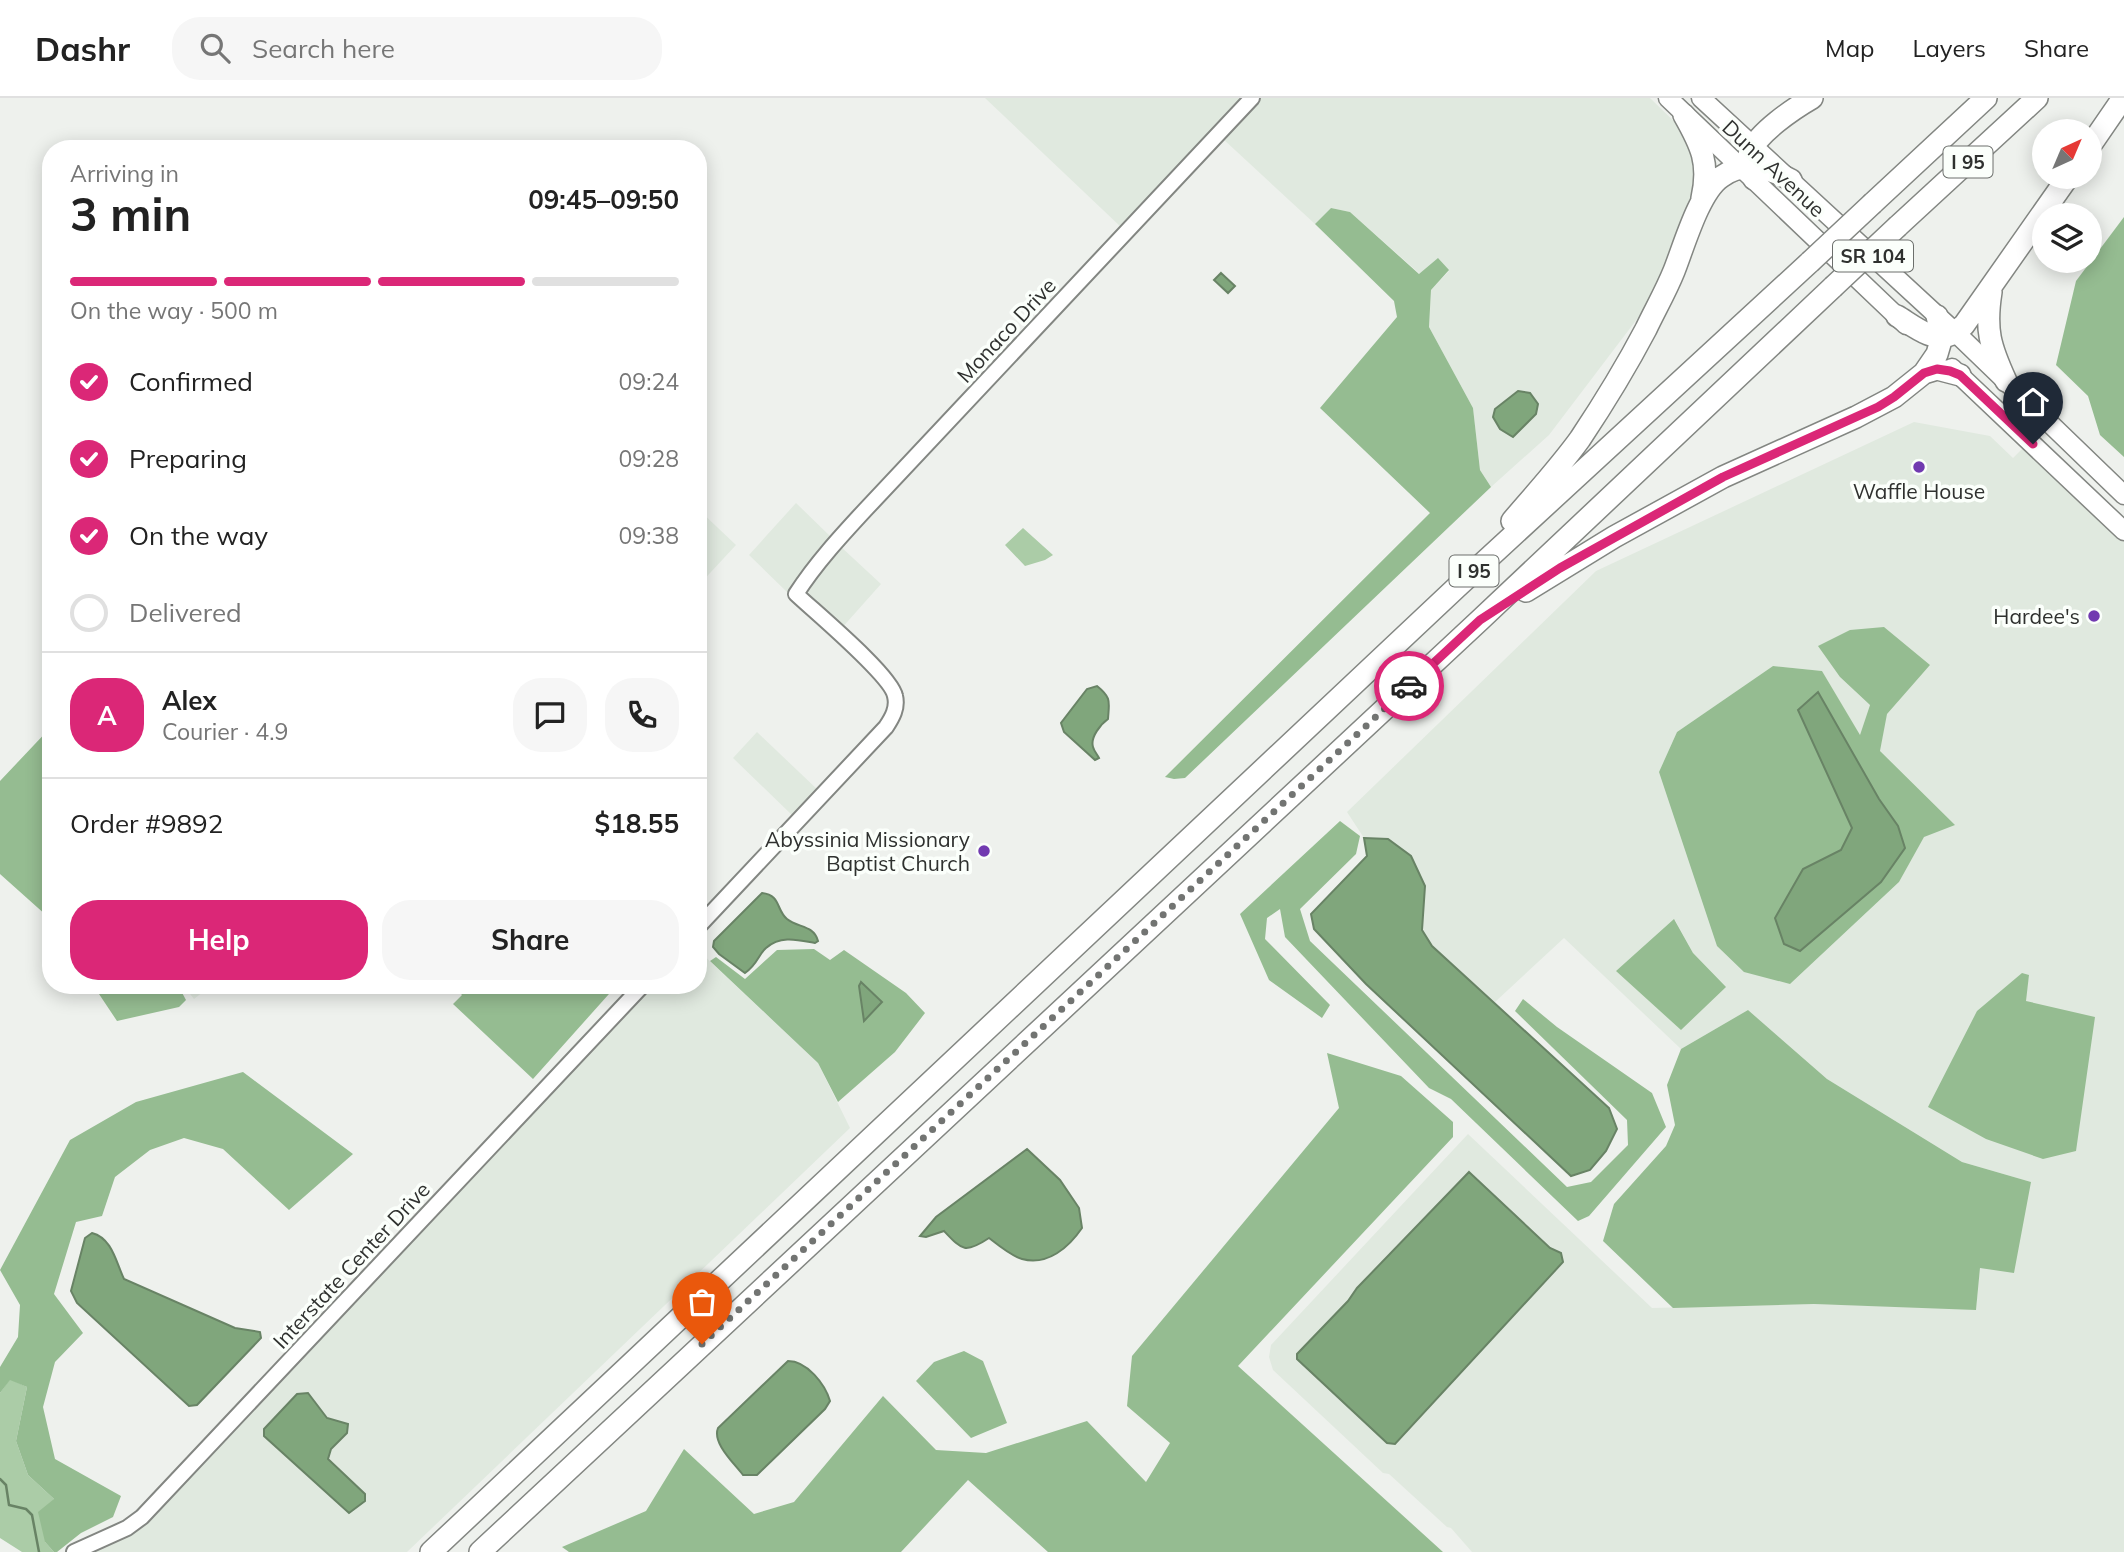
<!DOCTYPE html>
<html lang="en">
<head>
<meta charset="utf-8">
<style>
	:root { --surface:#fff; --page:#f6f6f6; --text:#222; --muted:#767676; --line:#e0e0e0; --accent:#db2777 }
	body { margin:0; font-family:Mulish,sans-serif; background:var(--page); color:var(--text); height:100vh; display:flex; flex-direction:column; font-size:26px; white-space:nowrap }
	* { box-sizing:border-box; margin:0 }
	p { font-size:23px; color:var(--muted) }
	.icon { flex:none; width:38px; height:38px; fill:none; stroke:currentColor; stroke-width:2; stroke-linecap:round; stroke-linejoin:round }
	.map { position:relative; flex:1; overflow:hidden }
	.panel { position:absolute; left:42px; top:42px; width:665px; height:854px; display:flex; flex-direction:column; background:var(--surface); border-radius:28px; box-shadow:0 4px 18px #0003 }
	.panel>* { flex:none }
	.needle { width:46px; rotate:44deg }
	.fabs { position:absolute; left:2032px; top:21px; display:grid; gap:14px }
	.fabs a { display:grid; place-items:center; width:70px; height:70px; border-radius:50%; background:var(--surface); box-shadow:0 4px 18px #0003; font-size:35px }
	.pin { position:absolute; display:grid; place-items:center; width:60px; height:60px; color:#fff; margin:-72px -30px; border-radius:50% 50% 50% 0; rotate:-45deg; box-shadow:0 0 7px #0007 }
	.pin .icon { rotate:45deg }
	.courier { position:absolute; display:grid; place-items:center; width:70px; height:70px; margin:-35px; border:5px solid #db2777; border-radius:50%; background:#fff; color:#222; box-shadow:0 2px 9px #0007 }
	.head em { font-style:normal; font-weight:700 }
	.head div { display:flex; flex-direction:column-reverse }
	.head { display:flex; align-items:center; justify-content:space-between; height:119px; padding:0 28px }
	h1 { font-size:46px; font-weight:700; line-height:52px }
	.bar { display:grid; grid-template-columns:repeat(4,1fr); gap:10px 7px; align-content:center; height:84px; padding:0 28px }
	.bar i { height:9px; border-radius:5px; background:var(--line) }
	.bar .on { background:var(--accent) }
	.bar p { grid-column:span 4 }
	.line { display:flex; align-items:center; gap:18px; padding:0 28px; border-top:2px solid var(--line) }
	.line div { flex:1 }
	.round { display:grid; place-items:center; flex:none; width:74px; height:74px; border-radius:28px; background:var(--page) }
	ol { padding:0 28px; list-style:none }
	li { display:flex; align-items:center; gap:21px; height:77px }
	li p { margin-inline-start:auto }
	li .icon { padding:7px; border-radius:50%; background:var(--accent); color:#fff; stroke-width:4 }
	li:last-child { color:var(--muted) }
	li i { width:38px; height:38px; border:4px solid var(--line); border-radius:50% }
	.action { display:flex; gap:14px; margin-top:auto; padding:14px 28px }
	.action a { flex:1; height:80px; border-radius:28px; background:var(--accent); color:#fff; font-size:28px; font-weight:700; line-height:80px; text-align:center }
	.action a+a { background:var(--page); color:var(--text) }
	header { display:flex; align-items:center; gap:42px; box-sizing:border-box; height:98px; padding:0 35px; background:var(--surface); border-bottom:2px solid var(--line) }
	header strong { font-size:33px }
	nav { display:flex; gap:38px; margin-inline-start:auto; font-size:24px }
	.search { width:490px; height:63px; background:var(--page); display:flex; align-items:center; gap:18px; box-sizing:border-box; padding:0 24px; border-radius:28px; color:var(--muted); font-size:26px }
	.map>svg:first-child { display:block }
	.built { fill:#e0e9df; fill-rule:evenodd }
	.green { fill:#abcca7 }
	.forest { fill:#95bc91; fill-rule:evenodd }
	.water { fill:#80a67c; stroke:#688365; stroke-width:2 }
	.lines { fill:none; stroke-linecap:round; stroke-linejoin:round }
	.stream { stroke:#688365; stroke-width:2.5 }
	.minor-casing { stroke:#838682; stroke-width:18 }
	.major-casing { stroke:#838682; stroke-width:21 }
	.highway-casing { stroke:#838682; stroke-width:24 }
	.minor { stroke:#fff; stroke-width:14 }
	.major { stroke:#fff; stroke-width:18 }
	.highway { stroke:#fff; stroke-width:21 }
	.highway-bridge-casing { stroke:#838682; stroke-width:24; stroke-linecap:butt }
	.highway-bridge { stroke:#fff; stroke-width:21 }
	.done { stroke:#727472; stroke-width:7; stroke-dasharray:0 12.6 }
	.route { stroke:#db2777; stroke-width:9 }
	.poi-dot { fill:#713ab0; stroke:#fbfffb; stroke-width:2.5 }
	.labels { text-anchor:middle; dominant-baseline:central; stroke-width:7; stroke-linejoin:round; paint-order:stroke }
	.shield { fill:#fbfffb; stroke:#6c6f6c; stroke-width:2 }
	.shield-label { font-size:19px; font-weight:bold; fill:#2f312f }
	.street-label { font-size:21px; fill:#2f312f; stroke:#fbfffb }
	.poi-label { font-size:21px; fill:#2f312f; stroke:#fbfffb; text-anchor:end }
</style>
</head>
<body>
<header>
<strong>Dashr</strong>
<div class="search"><svg class="icon" aria-label="search" viewBox="0 0 24 24"><circle cx="10" cy="10" r="6"/><path d="M15 15l6 6"/></svg>Search here</div>
<nav><a>Map</a><a>Layers</a><a>Share</a></nav>
</header>
<div class="map">
<svg width="2124" height="1454" viewBox="0 0 2124 1454">
	<rect width="100%" height="100%" fill="#eef1ed"/>
	<!-- built -->
	<path class="built" d="M985,0H1245L1122,130Z
		M1260,0H1650L1684,33L1692,43L1697,90L1653,200L1549,337L1491,389L1480,372L1473,310L1429,229L1431,192L1449,173L1420,176L1350,114L1331,110L1315,126L1222,40Z
		M1914,324L1990,338L2013,360L2025,348L2124,443V1454H1472L1451,1430L1447,1429L1389,1376L1383,1375L1273,1272L1269,1259L1271,1247L1468,1036L1652,1210L1814,1206L1976,1211L1980,1170L2031,1084L1962,1064L1827,981L1748,912L1681,951L1564,840L1495,904L1432,848L1422,832L1425,788L1388,741L1364,740L1347,714L1596,473ZM1930,567L1886,616L1880,653L1924,738L1899,784L1790,886L1659,674L1677,634L1773,568L1822,573L1860,638L1870,607L1840,579ZM1675,822L1693,855L1616,873ZM2029,877L2025,903L1928,1009Z
		M796,405L832,440L788,495L749,457Z
		M698,411L736,447L698,488Z
		M840,448L881,486L840,532L810,501L808,494L810,489Z
		M757,634L819,693L794,719L733,660Z
		M698,852L818,965L850,1030L407,1454H86L128,1435L650,887H698Z
		M183,887H206L208,890L194,901Z"/>
	<!-- green -->
	<path class="green" d="M1023,430L1053,457L1045,462L1025,468L1005,447Z
		M10,1281L27,1289L16,1343L28,1377L54,1401L45,1444L54,1454H22L0,1440V1295Z"/>
	<!-- forest -->
	<path class="forest" d="M1331,110L1350,114L1419,176L1438,160L1449,172L1431,192L1429,229L1473,310L1480,372L1491,389L1185,680L1174,681L1165,679L1430,415L1320,310L1397,219L1394,203L1315,126Z
		M2124,119V359L2100,337L2088,298L2056,267L2076,183Z
		M1884,529L1930,567L1887,616L1880,653L1955,727L1924,739L1899,784L1790,886L1744,874L1717,848L1659,674L1677,634L1773,568L1822,573L1860,637L1870,607L1840,579L1818,548L1850,532ZM1798,612L1879,701L1898,728L1803,771L1842,752L1852,730Z
		M51,629V824L47,818L0,776V683Z
		M1340,723L1360,738L1356,756L1300,811L1310,843L1567,1089L1591,1084L1628,1047L1627,1022L1515,913L1523,901L1557,929L1652,995L1666,1029L1589,1118L1578,1123L1451,1001L1429,990L1285,839L1280,811L1267,820L1265,841L1330,907L1322,920L1269,882L1240,816Z
		M1674,821L1693,855L1726,889L1681,932L1616,873Z
		M814,851L830,862L844,852L906,895L925,915L895,954L838,1004L818,965L710,863L716,859L745,881L777,852ZM860,884L882,904L864,923L859,888Z
		M2022,875L2029,877L2026,903L2095,919L2076,1053L2043,1061L1986,1041L1928,1009L1977,913Z
		M93,887H180L179,889L186,902L179,909L117,923Z
		M453,887H617L533,981L453,906L462,897Z
		M1748,912L1827,981L1962,1064L2031,1084L2014,1175L1980,1170L1976,1212L1814,1206L1673,1210L1603,1143L1614,1106L1666,1048L1675,1027L1667,987L1681,951Z
		M1327,955L1401,978L1453,1024V1039L1238,1268L1443,1454H1048L968,1382L901,1454H569L562,1449L646,1413L684,1351L754,1416L794,1404L883,1298L936,1352L986,1355L1087,1323L1146,1384L1170,1345L1127,1308L1132,1258L1339,1010Z
		M243,974L353,1056L289,1112L223,1051L184,1040L150,1052L115,1079L102,1118L76,1124L54,1196L83,1235L55,1264L43,1309L55,1361L121,1398L113,1419L81,1435L57,1454H54L45,1444L38,1414L54,1401L28,1377L16,1343L27,1289L10,1282L0,1295V1269L18,1239L20,1207L0,1172L70,1042L136,1004Z
		M964,1253L983,1263L1007,1325L971,1340L916,1283L934,1264Z"/>
	<!-- water -->
	<path class="water" d="M1221,175L1235,188L1228,195L1214,182Z
		M1518,293L1530,295L1538,306L1536,316L1513,339L1500,331L1493,319L1495,311Z
		M1097,588C1112,600 1109,604 1108,621C1101,626 1090,639 1093,649C1094,653 1097,656 1099,660L1095,662L1064,634L1061,625L1087,591Z
		M1818,594L1879,701L1898,728L1905,750L1881,784L1800,853L1784,846L1775,820L1803,771L1841,752L1852,730L1798,612Z
		M1364,740L1388,741L1411,758L1425,788L1422,832L1432,848L1609,1010L1617,1031L1606,1053L1590,1072L1571,1078L1366,886L1314,831L1311,816L1367,758Z
		M762,795C781,797 776,812 787,821C798,830 814,827 818,843L815,845C798,842 781,837 766,850C758,857 758,866 745,875L719,856L713,849L714,843Z
		M861,884L882,904L864,923L859,888Z
		M1027,1051L1060,1082L1079,1110L1082,1130C1069,1149 1048,1168 1022,1161C1011,1158 998,1147 989,1140C965,1156 962,1152 944,1133L926,1139L920,1138L936,1119Z
		M1469,1074L1550,1150L1561,1155L1563,1164L1395,1346L1387,1345L1297,1261V1256L1348,1203L1357,1190Z
		M92,1135C112,1140 116,1164 124,1181L235,1230L260,1234L261,1240L197,1307L189,1308L77,1205L71,1193L85,1140Z
		M788,1263C807,1263 825,1286 830,1303L825,1311L757,1377H743C734,1365 712,1345 718,1330Z
		M308,1295L327,1320L348,1326L347,1335L331,1351L328,1361L365,1396V1403L349,1415L264,1338V1331L297,1296Z"/>
	<g class="lines">
		<!-- stream -->
		<path class="stream" d="M0,1381L6,1387L9,1407L26,1411L32,1417L39,1454"/>
		<!-- minor casing -->
		<g class="minor-casing">
			<path id="minor" d="M698,829L886,629C892,620 898,610 895,598C891,577 815,514 796,496C816,465 841,438 866,411L1252,0
				M74,1454L127,1430L142,1419L643,887"/>
		</g>
		<!-- major casing -->
		<g class="major-casing">
			<path id="major" d="M1668,0L1906,227
				M1701,0L1955,234L2124,397
				M1952,270L2124,433"/>
		</g>
		<!-- highway casing -->
		<g class="highway-casing">
			<path id="highway" d="M1684,17C1701,47 1710,65 1702,100
				M2090,48L2123,0
				M1754,81C1751,73 1746,63 1750,54C1759,34 1793,11 1812,0
				M1873,105L1986,0
				M1898,128L2037,0
				M1991,194C1985,232 1990,248 2006,283
				M1897,218C1911,226 1933,245 1950,237C1955,235 1960,230 1964,227L2068,79
				M1924,275L1937,271L1960,277
				M1512,423C1535,396 1559,370 1580,341C1604,305 1626,269 1646,231C1655,212 1666,193 1674,173C1684,148 1699,94 1721,79C1744,62 1769,70 1791,82
				M1526,493L1614,439L1723,379L1856,319L1894,299L1924,275L1937,256L1942,239L1937,218
				M431,1454L1457,489L1810,164
				M480,1454L1480,522L1833,189"/>
		</g>
		<!-- minor -->
		<use href="#minor" class="minor"/>
		<!-- major -->
		<use href="#major" class="major"/>
		<!-- highway -->
		<use href="#highway" class="highway"/>
		<!-- highway-bridge casing -->
		<g class="highway-bridge-casing">
			<path id="highway-bridge" d="M1810,164L1873,105
				M1833,189L1898,128"/>
		</g>
		<!-- highway-bridge -->
		<use href="#highway-bridge" class="highway-bridge"/>
	</g>
	<g class="lines">
		<!-- done -->
		<path class="done" d="M702,1246L1409,588"/>
		<!-- route -->
		<path class="route" d="M1409,588L1480,522L1560,470L1723,379L1878,309L1894,299L1924,275L1937,271L1950,273L1960,277L2033,346"/>
	</g>
	<!-- markers -->
	<g class="poi-dot">
		<circle cx="1919" cy="369" r="7"/>
		<circle cx="2094" cy="518" r="7"/>
		<circle cx="984" cy="753" r="7"/>
	</g>
	<g class="labels">
		<!-- shield labels -->
		<g class="shield">
			<rect x="1943.5" y="48.5" width="49" height="31" rx="5"/>
			<rect x="1833" y="142.5" width="80" height="31" rx="5"/>
			<rect x="1449.5" y="457.5" width="49" height="31" rx="5"/>
		</g>
		<g class="shield-label">
			<text x="1968" y="64">I 95</text>
			<text x="1873" y="158">SR 104</text>
			<text x="1474" y="473">I 95</text>
		</g>
		<!-- street labels -->
		<g class="street-label">
			<text transform="translate(1774 70) rotate(43)">Dunn Avenue</text>
			<text transform="translate(1006 232) rotate(-47)">Monaco Drive</text>
			<text transform="translate(351 1167) rotate(-47)">Interstate Center Drive</text>
		</g>
		<!-- poi labels -->
		<g class="poi-label">
			<text x="1919" y="393" text-anchor="middle">Waffle House</text>
			<text x="2080" y="518">Hardee's</text>
			<text x="970" y="741">Abyssinia Missionary<tspan x="970" dy="24">Baptist Church</tspan></text>
		</g>
	</g>
</svg>
<div class="fabs">
<a><svg class="needle" viewBox="-14 -14 28 28"><path d="M0-13l5 13h-10z" fill="#e53935"/><path d="M0 13l5-13h-10z" fill="#767676"/></svg></a>
<a><svg class="icon" aria-label="layers" viewBox="0 0 24 24"><path d="M12 4l9 5-9 5-9-5zM3 14l9 5 9-5"/></svg></a>
</div>
<div class="pin" style="left:702px;top:1246px;background:#ea580c"><svg class="icon" aria-label="bag" viewBox="0 0 24 24"><path d="M5 8h14l-1 12H6zM9 8a3 3 0 0 1 6 0"/></svg></div>
<div class="pin" style="left:2033px;top:346px;background:#1f2937"><svg class="icon" aria-label="home" viewBox="0 0 24 24"><path d="M3 11l9-7 9 7M6 9v11h12V9"/></svg></div>
<div class="courier" style="left:1409px;top:588px"><svg class="icon" aria-label="car" viewBox="0 0 24 24"><path d="M5 17H2v-5l4-1 3-4h7l3 4 3 1v5h-3M9 17h6M6 11h13"/><circle cx="7" cy="17" r="2"/><circle cx="17" cy="17" r="2"/></svg></div>
<section class="panel">
<div class="head"><div><h1>3 min</h1><p>Arriving in</p></div><em>09:45–09:50</em></div>
<div class="bar"><i class="on"></i><i class="on"></i><i class="on"></i><i></i><p>On the way · 500 m</p></div>
<ol>
<li><svg class="icon" aria-label="check" viewBox="0 0 24 24"><path d="M5 12l5 5 9-10"/></svg>Confirmed<p>09:24</p></li>
<li><svg class="icon" aria-label="check" viewBox="0 0 24 24"><path d="M5 12l5 5 9-10"/></svg>Preparing<p>09:28</p></li>
<li><svg class="icon" aria-label="check" viewBox="0 0 24 24"><path d="M5 12l5 5 9-10"/></svg>On the way<p>09:38</p></li>
<li><i></i>Delivered</li>
</ol>
<div class="line" style="height:126px"><b class="round" style="background:var(--accent);color:#fff">A</b><div><b>Alex</b><p>Courier · 4.9</p></div><a class="round"><svg class="icon" aria-label="chat" viewBox="0 0 24 24"><path d="M4 5h16v11H9l-5 4z"/></svg></a><a class="round"><svg class="icon" aria-label="phone" viewBox="0 0 24 24"><path d="M5 4h4l2 5-3 2q2 4 5 5l2-3 5 2v4C11 20 4 13 5 4z"/></svg></a></div>
<div class="line" style="height:91px"><div>Order #9892</div><b>$18.55</b></div>
<div class="action"><a>Help</a><a>Share</a></div>
</section>
</div>
</body>
</html>
